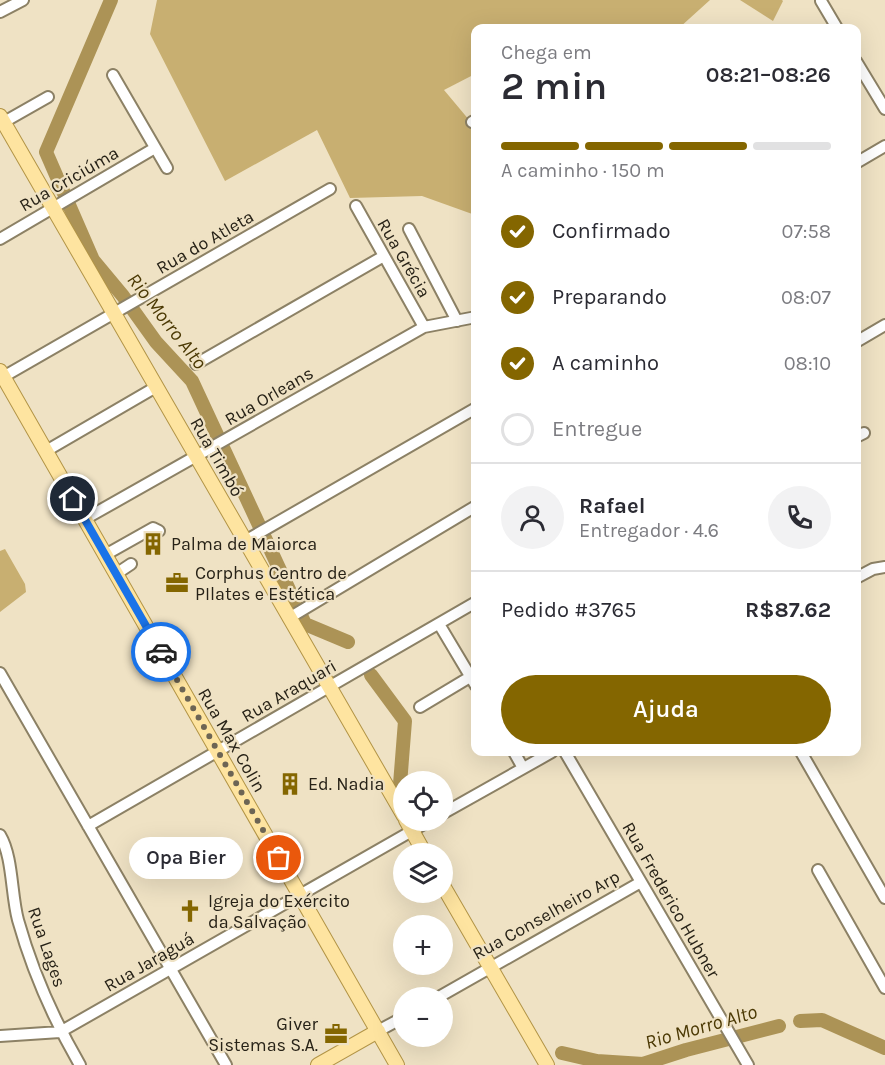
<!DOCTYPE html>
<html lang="pt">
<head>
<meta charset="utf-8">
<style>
	:root { --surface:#fff; --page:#f2f2f3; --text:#2b2b33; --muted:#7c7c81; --line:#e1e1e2; --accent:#846600 }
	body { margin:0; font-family:Karla,sans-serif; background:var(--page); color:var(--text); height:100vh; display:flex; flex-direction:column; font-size:22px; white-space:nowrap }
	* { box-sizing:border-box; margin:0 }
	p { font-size:20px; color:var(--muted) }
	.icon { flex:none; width:33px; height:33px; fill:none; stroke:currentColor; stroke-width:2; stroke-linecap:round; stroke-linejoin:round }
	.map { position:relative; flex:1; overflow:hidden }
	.side { position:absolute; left:471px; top:24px; width:390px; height:732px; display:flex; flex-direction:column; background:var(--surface); border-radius:12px; box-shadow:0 6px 24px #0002 }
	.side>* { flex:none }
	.fabs { position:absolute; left:393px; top:771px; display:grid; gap:12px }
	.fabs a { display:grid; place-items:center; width:60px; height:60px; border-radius:50%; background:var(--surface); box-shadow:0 6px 24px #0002; font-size:30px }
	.pin { position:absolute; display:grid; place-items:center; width:51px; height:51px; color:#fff; margin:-26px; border:3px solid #fff; border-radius:50%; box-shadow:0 2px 6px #0007 }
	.courier { position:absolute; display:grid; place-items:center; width:60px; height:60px; margin:-30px; border:4px solid #1a73e8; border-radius:50%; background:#fff; color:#222; box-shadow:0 2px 8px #0007 }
	.bubble { position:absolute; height:42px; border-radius:21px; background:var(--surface); box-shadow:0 6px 24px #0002; font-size:20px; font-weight:600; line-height:42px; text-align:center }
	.headline em { font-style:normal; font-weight:600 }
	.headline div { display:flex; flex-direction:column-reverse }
	.headline { display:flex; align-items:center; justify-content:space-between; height:102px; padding:0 30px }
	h1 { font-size:39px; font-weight:600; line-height:45px }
	.bar { display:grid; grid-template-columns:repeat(4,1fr); gap:9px 6px; align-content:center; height:72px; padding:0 30px }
	.bar i { height:8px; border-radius:4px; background:var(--line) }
	.bar .selected { background:var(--accent) }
	.bar p { grid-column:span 4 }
	.line { display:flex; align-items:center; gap:15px; padding:0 30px; border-top:2px solid var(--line) }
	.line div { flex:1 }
	.round { display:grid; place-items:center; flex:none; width:63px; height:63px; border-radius:32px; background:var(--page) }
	ol { padding:0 30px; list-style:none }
	li { display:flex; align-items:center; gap:18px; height:66px }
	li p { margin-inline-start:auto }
	li .icon { padding:6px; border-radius:50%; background:var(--accent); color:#fff; stroke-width:4 }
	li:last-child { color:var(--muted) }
	li i { width:33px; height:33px; border:3px solid var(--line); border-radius:50% }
	.button { display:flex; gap:12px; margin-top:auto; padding:12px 30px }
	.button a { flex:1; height:69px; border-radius:36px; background:var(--accent); color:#fff; font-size:24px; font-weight:600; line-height:69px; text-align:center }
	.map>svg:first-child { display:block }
	.forest { fill:#c8af71 }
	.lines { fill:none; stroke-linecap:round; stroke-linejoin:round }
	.river { stroke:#ac9356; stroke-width:14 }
	.minor-casing { stroke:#8c8165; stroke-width:14 }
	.major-casing { stroke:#b29446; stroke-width:16 }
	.minor { stroke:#fff; stroke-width:10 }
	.major { stroke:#fee4a0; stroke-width:14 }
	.done { stroke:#6d6554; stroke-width:6; stroke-dasharray:0 10.8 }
	.route { stroke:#1a73e8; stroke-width:8 }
	.labels { text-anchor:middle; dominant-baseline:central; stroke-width:4.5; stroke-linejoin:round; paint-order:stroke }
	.street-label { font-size:18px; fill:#272217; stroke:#efe2c4 }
	.poi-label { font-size:18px; fill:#272217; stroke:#efe2c4; text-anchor:start }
	.water-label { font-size:20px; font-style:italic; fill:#4b3904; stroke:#efe2c4 }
</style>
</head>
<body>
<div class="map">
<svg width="885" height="1065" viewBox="0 0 885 1065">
	<rect width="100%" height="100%" fill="#efe2c4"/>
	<!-- forest -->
	<path class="forest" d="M157,0H710L679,28H476L475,74L444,90L475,127V215L422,196L350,198L317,130L225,181L150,34Z
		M740,0H782L783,1L773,21Z
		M5,549L25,584L26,592L0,612V551Z"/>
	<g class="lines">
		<!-- river -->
		<path class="river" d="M111,0L46,152L93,260L123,296L156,342L192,381L305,624L348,642
			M371,675L405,721L399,797
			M800,1021L822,1020L885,1048
			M562,1053L597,1061L643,1064L686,1050L779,1026"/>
		<!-- minor casing -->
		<g class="minor-casing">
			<path id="minor" d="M821,1L837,28
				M0,12L23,0
				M856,61L885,109
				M113,75L167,168
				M4,122L48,97
				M472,122L476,120
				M856,163L885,146
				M356,206L424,327
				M409,229L457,321
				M0,239L155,148
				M856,342L885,325
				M196,364L384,256
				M3,377L330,189
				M856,437L864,433
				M46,451L156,387
				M85,519L424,327L476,317
				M245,541L476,408
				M105,555L153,528L159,531
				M116,574L131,564
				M856,578L873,569L885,567
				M289,618L476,506
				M439,624L476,686
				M0,673L226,1065
				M420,707L470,677
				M514,752L523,768
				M565,752L748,1065
				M801,752L885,898
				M442,814L552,752
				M88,826L476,602
				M0,835C13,857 11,894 18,920C32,970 54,1020 80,1065
				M818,870L885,988
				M437,998L641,882
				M378,1031L404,1017
				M0,1036L60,1032L431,820"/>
		</g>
		<!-- major casing -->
		<g class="major-casing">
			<path id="major" d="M0,116L404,816
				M0,371L397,1065
				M406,820L425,854
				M442,884L547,1065
				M318,1065L378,1031"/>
		</g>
		<!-- minor -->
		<use href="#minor" class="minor"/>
		<!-- major -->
		<use href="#major" class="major"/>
	</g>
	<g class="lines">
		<!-- done -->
		<path class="done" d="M161,652L279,858"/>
		<!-- route -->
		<path class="route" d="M73,499L161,652"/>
	</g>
	<!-- icons -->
	<defs>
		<g id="building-bare" transform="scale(1.8)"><path d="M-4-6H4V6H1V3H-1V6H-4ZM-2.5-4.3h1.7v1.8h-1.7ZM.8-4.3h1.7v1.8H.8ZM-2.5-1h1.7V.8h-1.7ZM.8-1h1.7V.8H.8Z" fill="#846600" stroke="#efe2c4" stroke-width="2.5" paint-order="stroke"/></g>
		<g id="office-bare" transform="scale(1.8)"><path d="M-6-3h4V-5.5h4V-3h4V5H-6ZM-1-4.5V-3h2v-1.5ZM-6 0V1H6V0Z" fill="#846600" stroke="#efe2c4" stroke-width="2.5" paint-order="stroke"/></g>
		<g id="church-bare" transform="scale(1.8)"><path d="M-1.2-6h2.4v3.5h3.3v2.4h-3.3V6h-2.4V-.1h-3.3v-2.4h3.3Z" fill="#846600" stroke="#efe2c4" stroke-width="2.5" paint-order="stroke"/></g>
	</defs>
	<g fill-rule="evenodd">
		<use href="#building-bare" x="153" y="544"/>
		<use href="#office-bare" x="177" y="583"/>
		<use href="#building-bare" x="290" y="784"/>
		<use href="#church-bare" x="190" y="911"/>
		<use href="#office-bare" x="336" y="1034"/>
	</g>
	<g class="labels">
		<!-- street labels -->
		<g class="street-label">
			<text transform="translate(69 179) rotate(-30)">Rua Criciúma</text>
			<text transform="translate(205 242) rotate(-30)">Rua do Atleta</text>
			<text transform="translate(404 258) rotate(60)">Rua Grécia</text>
			<text transform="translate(269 396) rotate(-30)">Rua Orleans</text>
			<text transform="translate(217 457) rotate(60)">Rua Timbó</text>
			<text transform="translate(289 691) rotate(-30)">Rua Araquari</text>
			<text transform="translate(232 740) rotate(60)">Rua Max Colin</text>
			<text transform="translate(671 900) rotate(60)">Rua Frederico Hubner</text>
			<text transform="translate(546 915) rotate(-29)">Rua Conselheiro Arp</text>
			<text transform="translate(47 947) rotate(71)">Rua Lages</text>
			<text transform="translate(149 962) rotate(-30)">Rua Jaraguá</text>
		</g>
		<!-- poi labels -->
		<g class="poi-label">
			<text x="171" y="544">Palma de Maiorca</text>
			<text x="195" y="573">Corphus Centro de<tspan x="195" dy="21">PIlates e Estética</tspan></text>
			<text x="308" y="784">Ed. Nadia</text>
			<text x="208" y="901">Igreja do Exército<tspan x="208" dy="21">da Salvação</tspan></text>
			<text x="318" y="1024" text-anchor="end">Giver<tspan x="318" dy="21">Sistemas S.A.</tspan></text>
		</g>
		<!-- water labels -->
		<g class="water-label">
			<text transform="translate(167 321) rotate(52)">Rio Morro Alto</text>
			<text transform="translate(701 1027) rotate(-16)">Rio Morro Alto</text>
		</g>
	</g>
</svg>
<div class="fabs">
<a><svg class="icon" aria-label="locate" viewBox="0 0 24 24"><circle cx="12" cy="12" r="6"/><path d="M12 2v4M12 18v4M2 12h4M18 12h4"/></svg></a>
<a><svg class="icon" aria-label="layers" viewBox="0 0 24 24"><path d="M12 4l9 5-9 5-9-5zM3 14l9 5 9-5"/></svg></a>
<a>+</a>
<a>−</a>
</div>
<div class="pin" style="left:279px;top:858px;background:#ea580c"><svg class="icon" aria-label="bag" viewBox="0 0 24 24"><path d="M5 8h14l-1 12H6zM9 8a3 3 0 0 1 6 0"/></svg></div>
<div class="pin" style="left:73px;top:499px;background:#1f2937"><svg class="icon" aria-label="home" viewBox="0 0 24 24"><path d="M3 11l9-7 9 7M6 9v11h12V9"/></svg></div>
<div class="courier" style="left:161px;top:652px"><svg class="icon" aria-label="car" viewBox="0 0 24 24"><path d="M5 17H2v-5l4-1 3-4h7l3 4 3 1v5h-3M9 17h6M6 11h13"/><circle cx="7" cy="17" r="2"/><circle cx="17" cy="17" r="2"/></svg></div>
<div class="bubble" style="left:129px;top:837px;width:114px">Opa Bier</div>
<section class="side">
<div class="headline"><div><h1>2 min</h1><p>Chega em</p></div><em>08:21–08:26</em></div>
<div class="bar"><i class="selected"></i><i class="selected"></i><i class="selected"></i><i></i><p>A caminho · 150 m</p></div>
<ol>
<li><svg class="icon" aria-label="check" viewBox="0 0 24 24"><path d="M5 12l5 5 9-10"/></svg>Confirmado<p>07:58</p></li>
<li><svg class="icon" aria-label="check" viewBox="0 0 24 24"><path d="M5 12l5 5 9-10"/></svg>Preparando<p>08:07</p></li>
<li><svg class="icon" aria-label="check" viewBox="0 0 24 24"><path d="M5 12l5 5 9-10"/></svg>A caminho<p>08:10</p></li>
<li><i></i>Entregue</li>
</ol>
<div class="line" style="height:108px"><a class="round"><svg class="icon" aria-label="person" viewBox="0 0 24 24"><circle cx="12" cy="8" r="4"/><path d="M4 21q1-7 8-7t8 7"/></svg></a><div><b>Rafael</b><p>Entregador · 4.6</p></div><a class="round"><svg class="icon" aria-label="phone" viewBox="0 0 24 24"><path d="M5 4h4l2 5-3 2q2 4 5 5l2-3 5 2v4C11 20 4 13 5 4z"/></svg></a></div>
<div class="line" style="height:78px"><div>Pedido #3765</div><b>R$87.62</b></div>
<div class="button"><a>Ajuda</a></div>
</section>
</div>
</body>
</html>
